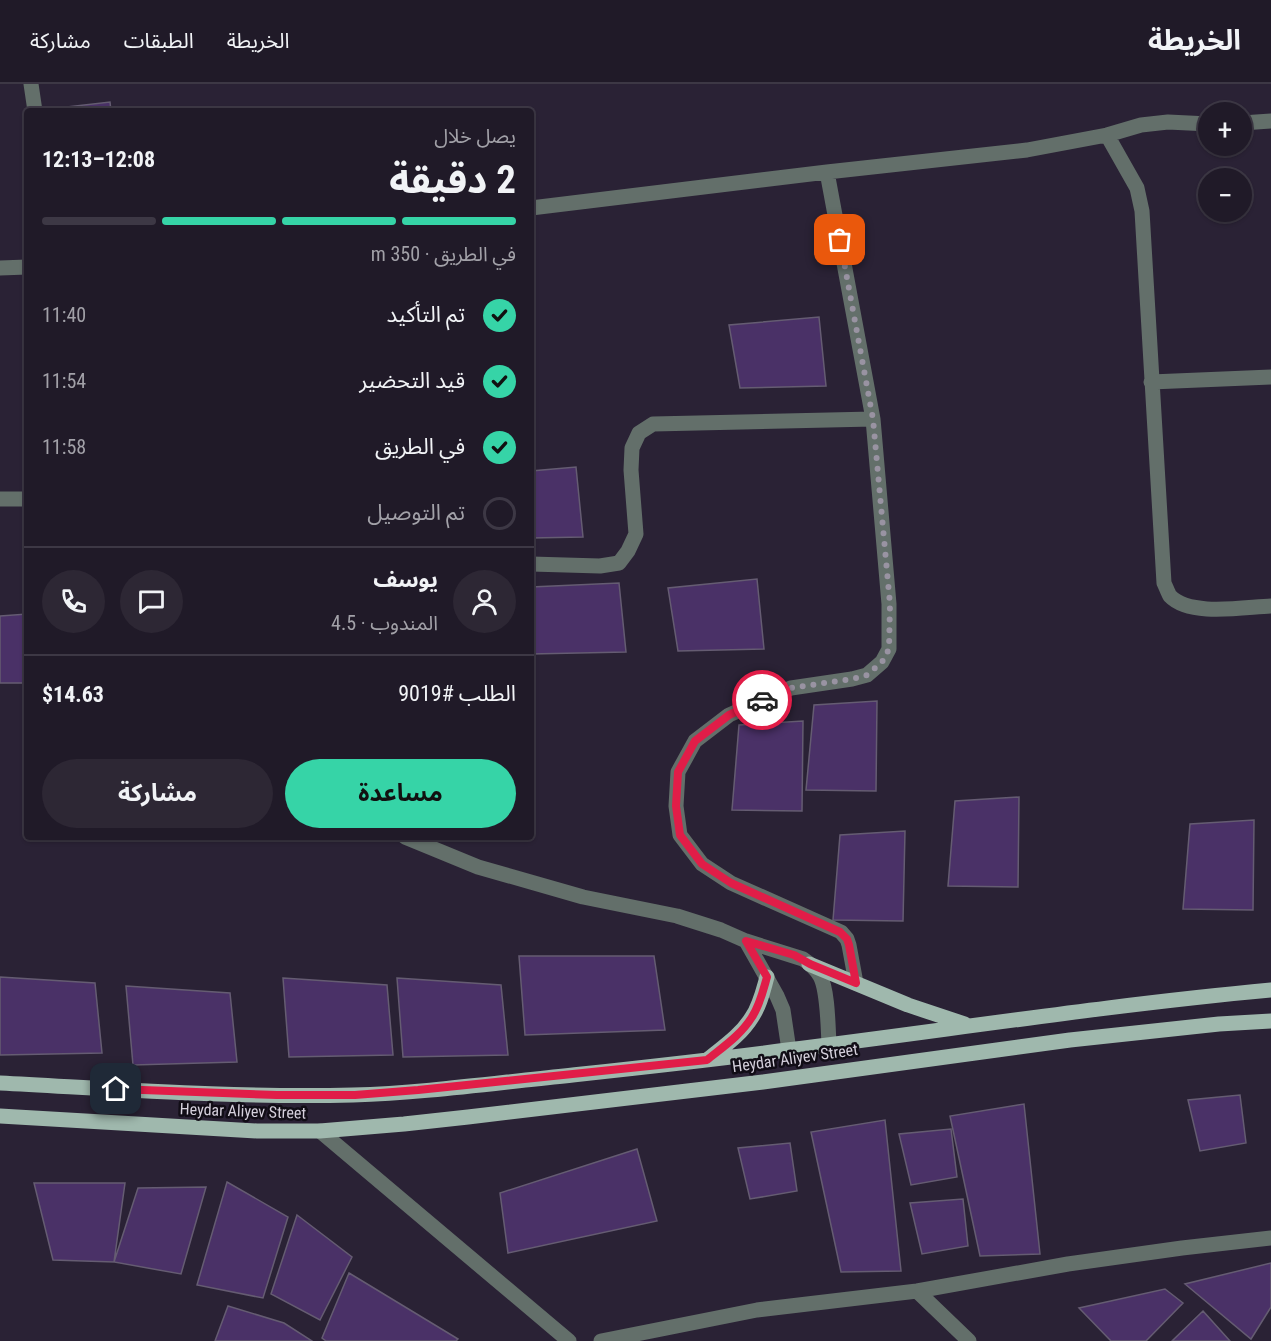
<!DOCTYPE html>
<html lang="ar">
<head>
<meta charset="utf-8">
<style>
	:root { --surface:#201a28; --page:#2d2734; --text:#f1f3f6; --muted:#a2a1a8; --line:#3d3845; --accent:#36d4a7 }
	body { margin:0; font-family:"Roboto Condensed","Noto Sans Arabic",sans-serif; background:var(--page); color:var(--text); direction:rtl; height:100vh; display:flex; flex-direction:column; font-size:22px; white-space:nowrap }
	* { box-sizing:border-box; margin:0 }
	p { font-size:20px; color:var(--muted) }
	.icon { flex:none; width:33px; height:33px; fill:none; stroke:currentColor; stroke-width:2; stroke-linecap:round; stroke-linejoin:round }
	.map { position:relative; flex:1; overflow:hidden; direction:ltr }
	.panel { position:absolute; left:24px; top:24px; width:510px; height:732px; display:flex; flex-direction:column; background:var(--surface); border-radius:6px; box-shadow:0 2px 4px #0004,0 0 0 2px var(--line); direction:rtl }
	.panel>* { flex:none }
	.buttons { position:absolute; left:1198px; top:18px; display:grid; gap:12px }
	.buttons a { display:grid; place-items:center; width:54px; height:54px; border-radius:50%; background:var(--surface); box-shadow:0 2px 4px #0004,0 0 0 2px var(--line); font-size:30px }
	.pin { position:absolute; display:grid; place-items:center; width:51px; height:51px; color:#fff; margin:-26px; border-radius:12px; box-shadow:0 3px 9px #0006 }
	.courier { position:absolute; display:grid; place-items:center; width:60px; height:60px; margin:-30px; border:4px solid #e11d48; border-radius:50%; background:#fff; color:#222; box-shadow:0 2px 8px #0007 }
	.head em { font-style:normal; font-weight:700 }
	.head div { display:flex; flex-direction:column-reverse }
	.head { display:flex; align-items:center; justify-content:space-between; height:102px; padding:0 18px }
	h1 { font-size:39px; font-weight:700; line-height:45px }
	.bar { display:grid; grid-template-columns:repeat(4,1fr); gap:9px 6px; align-content:center; height:72px; padding:0 18px }
	.bar i { height:8px; border-radius:4px; background:var(--line) }
	.bar .selected { background:var(--accent) }
	.bar p { grid-column:span 4 }
	.line { display:flex; align-items:center; gap:15px; padding:0 18px; border-top:2px solid var(--line) }
	.line div { flex:1 }
	.round { display:grid; place-items:center; flex:none; width:63px; height:63px; border-radius:32px; background:var(--page) }
	ol { padding:0 18px; list-style:none }
	li { display:flex; align-items:center; gap:18px; height:66px }
	li p { margin-inline-start:auto }
	li .icon { padding:6px; border-radius:50%; background:var(--accent); color:#111; stroke-width:4 }
	li:last-child { color:var(--muted) }
	li i { width:33px; height:33px; border:3px solid var(--line); border-radius:50% }
	.action { display:flex; gap:12px; margin-top:auto; padding:12px 18px }
	.action a { flex:1; height:69px; border-radius:36px; background:var(--accent); color:#111; font-size:24px; font-weight:700; line-height:69px; text-align:center }
	.action a+a { background:var(--page); color:var(--text) }
	header { display:flex; align-items:center; gap:36px; box-sizing:border-box; height:84px; padding:0 30px; background:var(--surface); border-bottom:2px solid var(--line) }
	header strong { font-size:28px }
	nav { display:flex; gap:33px; margin-inline-start:auto; font-size:21px }
	.map>svg:first-child { display:block }
	.building { fill:#4a3167; stroke:#655c72; stroke-width:1.5 }
	.lines { fill:none; stroke-linecap:round; stroke-linejoin:round }
	.minor { stroke:#636f6a; stroke-width:15 }
	.major { stroke:#9fb8ad; stroke-width:15 }
	.done { stroke:#9993a2; stroke-width:6; stroke-dasharray:0 10.8 }
	.route { stroke:#e11d48; stroke-width:8 }
	.labels { text-anchor:middle; dominant-baseline:central; stroke-width:5; stroke-linejoin:round; paint-order:stroke }
	.street-label { font-size:16px; fill:#d5d0dc; stroke:#110d16 }
</style>
</head>
<body>
<header>
<strong>الخريطة</strong>
<nav><a>الخريطة</a><a>الطبقات</a><a>مشاركة</a></nav>
</header>
<div class="map">
<svg width="1271" height="1257" viewBox="0 0 1271 1257">
	<rect width="100%" height="100%" fill="#2a2235"/>
	<!-- building -->
	<path class="building" d="M110,18L111,27H41V26Z
		M819,233L826,302L740,304L729,241Z
		M576,383L583,453L531,454V387Z
		M757,495L764,565L678,567L668,504Z
		M619,499L626,568L531,570V503Z
		M27,530V599H0V532Z
		M877,617L876,707L806,706L814,621Z
		M803,637L802,727L732,726L739,641Z
		M1019,713L1018,803L948,802L955,717Z
		M1254,736L1253,826L1183,825L1190,740Z
		M905,747L903,837L833,836L840,751Z
		M519,872H654L665,946L525,951Z
		M0,893L95,899L102,969L0,971Z
		M283,894L387,901L393,971L289,973Z
		M397,894L501,901L508,971L403,973Z
		M126,902L230,909L237,978L133,981Z
		M1240,1011L1246,1059L1200,1067L1188,1016Z
		M1024,1020L1040,1170L980,1172L950,1032Z
		M885,1036L901,1187L841,1188L811,1048Z
		M951,1045L957,1093L911,1101L899,1050Z
		M790,1059L797,1107L750,1115L738,1064Z
		M637,1065L657,1137L508,1169L500,1109Z
		M227,1098L288,1133L263,1214L197,1201Z
		M34,1099H125L114,1178L53,1176Z
		M206,1103L181,1190L114,1178L138,1104Z
		M963,1115L968,1162L922,1170L910,1119Z
		M297,1131L352,1173L320,1236L271,1210Z
		M1271,1179V1223L1251,1255L1185,1200Z
		M349,1189L458,1255L456,1257H326L322,1254Z
		M1165,1205L1183,1219L1146,1257H1111L1079,1224Z
		M228,1222L284,1239L312,1257H215Z
		M1203,1227L1230,1257H1172Z"/>
	<g class="lines">
		<!-- minor -->
		<path class="minor" d="M31,0L35,27
			M1242,39L1271,37
			M1107,51L1137,104L1142,127L1164,499C1166,503 1168,509 1170,512C1190,533 1244,523 1271,522
			M827,88L873,335L889,520V565L882,578L867,591L852,595L791,604L772,612L729,631L695,657L678,688L676,722L680,751L702,780L731,799L841,848L847,855L849,861L856,899
			M531,124L827,88L1027,66L1107,51L1141,41L1168,38L1209,40
			M0,184L27,183
			M1151,298L1271,293
			M0,415H27
			M531,480L600,482L619,479L628,467L636,450L631,386L632,364L639,349L653,340L873,335
			M405,753L478,783L583,813L677,832L721,846L746,857L803,875C809,879 816,885 820,892C828,906 828,944 829,960
			M746,857L777,912L783,926L789,966
			M320,1047L569,1257
			M917,1207L969,1257
			M601,1257L757,1226L917,1207L1068,1180L1182,1164L1271,1154"/>
		<!-- major -->
		<path class="major" d="M809,880L908,921L965,940
			M707,976C723,963 741,951 752,933C760,921 763,907 767,893
			M0,999C117,1005 235,1014 353,1011C423,1009 494,999 564,992C638,984 713,976 787,966C948,946 1109,921 1271,906
			M0,1032L257,1047H320L404,1040L468,1033L763,998L1070,956L1219,940L1271,937"/>
	</g>
	<g class="lines">
		<!-- done -->
		<path class="done" d="M762,616L791,604L852,595L867,591L882,578L889,565L890,520L873,335L840,156"/>
		<!-- route -->
		<path class="route" d="M116,1005L277,1011H355L418,1006L707,976C723,963 741,951 752,933C760,921 763,907 767,893L746,857L794,871L810,880L856,899L849,861L847,855L840,848L731,799L702,780L680,751L676,722L678,688L695,657L729,631L762,616"/>
	</g>
	<g class="labels">
		<!-- street labels -->
		<g class="street-label">
			<text transform="translate(795 974) rotate(-8)">Heydar Aliyev Street</text>
			<text transform="translate(243 1027) rotate(2)">Heydar Aliyev Street</text>
		</g>
	</g>
</svg>
<div class="buttons">
<a>+</a>
<a>−</a>
</div>
<div class="pin" style="left:840px;top:156px;background:#ea580c"><svg class="icon" aria-label="bag" viewBox="0 0 24 24"><path d="M5 8h14l-1 12H6zM9 8a3 3 0 0 1 6 0"/></svg></div>
<div class="pin" style="left:116px;top:1005px;background:#1f2937"><svg class="icon" aria-label="home" viewBox="0 0 24 24"><path d="M3 11l9-7 9 7M6 9v11h12V9"/></svg></div>
<div class="courier" style="left:762px;top:616px"><svg class="icon" aria-label="car" viewBox="0 0 24 24"><path d="M5 17H2v-5l4-1 3-4h7l3 4 3 1v5h-3M9 17h6M6 11h13"/><circle cx="7" cy="17" r="2"/><circle cx="17" cy="17" r="2"/></svg></div>
<section class="panel">
<div class="head"><div><h1>2 دقيقة</h1><p>يصل خلال</p></div><em>12:08–12:13</em></div>
<div class="bar"><i class="selected"></i><i class="selected"></i><i class="selected"></i><i></i><p>في الطريق · 350 m</p></div>
<ol>
<li><svg class="icon" aria-label="check" viewBox="0 0 24 24"><path d="M5 12l5 5 9-10"/></svg>تم التأكيد<p>11:40</p></li>
<li><svg class="icon" aria-label="check" viewBox="0 0 24 24"><path d="M5 12l5 5 9-10"/></svg>قيد التحضير<p>11:54</p></li>
<li><svg class="icon" aria-label="check" viewBox="0 0 24 24"><path d="M5 12l5 5 9-10"/></svg>في الطريق<p>11:58</p></li>
<li><i></i>تم التوصيل</li>
</ol>
<div class="line" style="height:108px"><a class="round"><svg class="icon" aria-label="person" viewBox="0 0 24 24"><circle cx="12" cy="8" r="4"/><path d="M4 21q1-7 8-7t8 7"/></svg></a><div><b>يوسف</b><p>المندوب · 4.5</p></div><a class="round"><svg class="icon" aria-label="chat" viewBox="0 0 24 24"><path d="M4 5h16v11H9l-5 4z"/></svg></a><a class="round"><svg class="icon" aria-label="phone" viewBox="0 0 24 24"><path d="M5 4h4l2 5-3 2q2 4 5 5l2-3 5 2v4C11 20 4 13 5 4z"/></svg></a></div>
<div class="line" style="height:78px"><div>الطلب #9019</div><b>$14.63</b></div>
<div class="action"><a>مساعدة</a><a>مشاركة</a></div>
</section>
</div>
</body>
</html>
